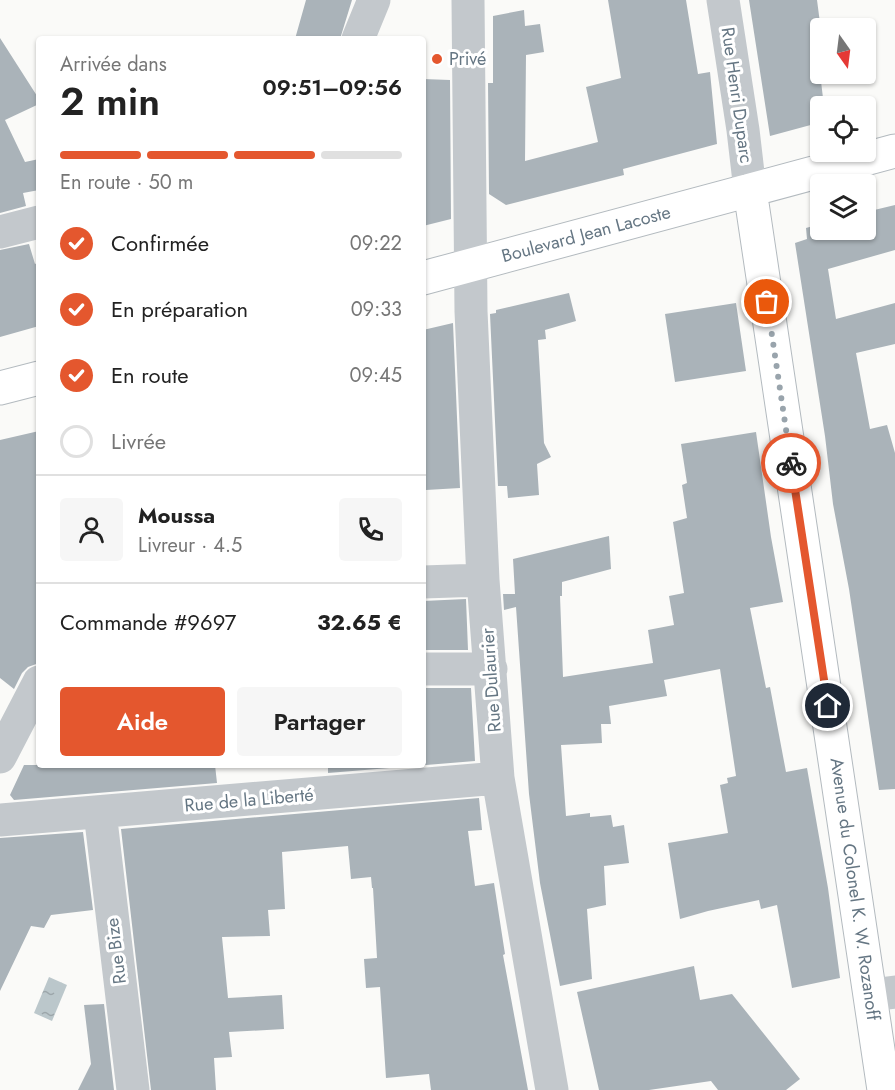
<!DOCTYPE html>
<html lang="fr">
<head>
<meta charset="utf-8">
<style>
	:root { --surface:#fff; --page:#f6f6f6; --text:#222; --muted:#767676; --line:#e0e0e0; --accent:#e4572e }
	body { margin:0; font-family:Jost,sans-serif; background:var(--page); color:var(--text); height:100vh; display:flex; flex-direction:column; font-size:22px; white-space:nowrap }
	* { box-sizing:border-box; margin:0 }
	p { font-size:20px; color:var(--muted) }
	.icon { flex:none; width:33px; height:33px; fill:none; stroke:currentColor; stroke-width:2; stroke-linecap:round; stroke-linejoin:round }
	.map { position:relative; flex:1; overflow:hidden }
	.drawer { position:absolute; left:36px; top:36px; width:390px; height:732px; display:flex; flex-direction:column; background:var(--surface); border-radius:6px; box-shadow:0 2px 4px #0004 }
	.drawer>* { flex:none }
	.needle { width:39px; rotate:166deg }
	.controls { position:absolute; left:810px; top:18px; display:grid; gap:12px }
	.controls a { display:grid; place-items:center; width:66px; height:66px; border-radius:6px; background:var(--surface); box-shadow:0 2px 4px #0004; font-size:30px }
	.pin { position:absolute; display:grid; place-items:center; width:51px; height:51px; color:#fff; margin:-26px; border:3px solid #fff; border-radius:50%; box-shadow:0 2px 6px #0007 }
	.courier { position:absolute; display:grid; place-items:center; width:60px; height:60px; margin:-30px; border:4px solid #e4572e; border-radius:50%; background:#fff; color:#222; box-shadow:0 2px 8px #0007 }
	.headline em { font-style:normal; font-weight:600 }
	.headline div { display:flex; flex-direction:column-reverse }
	.headline { display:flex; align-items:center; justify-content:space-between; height:102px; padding:0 24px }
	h1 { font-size:39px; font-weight:600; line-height:45px }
	.bar { display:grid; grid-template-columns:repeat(4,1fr); gap:9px 6px; align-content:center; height:72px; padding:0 24px }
	.bar i { height:8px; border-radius:4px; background:var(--line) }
	.bar .selected { background:var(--accent) }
	.bar p { grid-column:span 4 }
	.line { display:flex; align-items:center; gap:15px; padding:0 24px; border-top:2px solid var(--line) }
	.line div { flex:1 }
	.round { display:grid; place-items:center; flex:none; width:63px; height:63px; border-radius:6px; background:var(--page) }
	ol { padding:0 24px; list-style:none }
	li { display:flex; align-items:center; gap:18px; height:66px }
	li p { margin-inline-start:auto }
	li .icon { padding:6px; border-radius:50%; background:var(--accent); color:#fff; stroke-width:4 }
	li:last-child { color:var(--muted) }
	li i { width:33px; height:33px; border:3px solid var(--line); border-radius:50% }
	.primary-button { display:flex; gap:12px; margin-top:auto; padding:12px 24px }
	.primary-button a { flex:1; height:69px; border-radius:6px; background:var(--accent); color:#fff; font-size:24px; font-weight:600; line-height:69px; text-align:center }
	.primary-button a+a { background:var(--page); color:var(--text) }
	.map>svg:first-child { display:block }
	.water { fill:url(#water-ripples) }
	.building { fill:#aab3b9 }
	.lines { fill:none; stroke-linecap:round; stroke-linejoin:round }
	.secondary-casing { stroke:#b3babf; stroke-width:35 }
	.street { stroke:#c3c8cc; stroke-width:33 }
	.secondary { stroke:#fff; stroke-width:33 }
	.done { stroke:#99a4ac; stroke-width:6; stroke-dasharray:0 10.8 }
	.route { stroke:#e4572e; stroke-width:8 }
	.poi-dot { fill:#e4572e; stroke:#fff; stroke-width:2 }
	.labels { text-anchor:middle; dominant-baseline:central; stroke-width:6; stroke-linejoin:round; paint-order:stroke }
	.poi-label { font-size:18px; fill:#657683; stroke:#fff; text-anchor:start }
	.street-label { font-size:18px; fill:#657683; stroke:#fff }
</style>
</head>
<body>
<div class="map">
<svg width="895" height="1090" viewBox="0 0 895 1090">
	<defs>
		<pattern id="water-ripples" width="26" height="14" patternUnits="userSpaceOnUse" patternTransform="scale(1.5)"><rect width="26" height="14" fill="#bbc7cb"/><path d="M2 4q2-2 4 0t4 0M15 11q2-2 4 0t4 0" fill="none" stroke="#9ca6aa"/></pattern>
	</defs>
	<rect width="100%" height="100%" fill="#fafaf8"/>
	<!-- water -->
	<path class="water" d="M49,977L67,985L52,1021L34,1013Z"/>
	<!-- building -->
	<path class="building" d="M306,0H352L340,39H295Z
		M608,0H686L698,74L710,72L717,144L623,169L624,175L506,205L489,194L488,83H493V16L524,10L525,26L540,24L544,52L526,55L525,161L598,142L586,87L621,78Z
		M749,0H817L820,23V73L823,98L814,99L818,123L770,136Z
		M0,38L39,99V104L5,120L25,162L39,159V190L23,193L26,206L0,213Z
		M423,79L450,80L451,219L423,226Z
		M895,205V250L828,269L836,319L895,303V344L856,353L870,429L887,425L895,453V789L879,790L849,589L833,504L825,436L795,243L807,239L806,228L820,224V230H866V212Z
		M29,244L35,264L39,262V326L0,337V250Z
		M569,293L576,321L545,330L546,339L538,340L544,443L551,457L537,464L539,495L508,498L507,486H498L490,314L496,313V310Z
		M736,303L746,371L675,382L665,314Z
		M453,323L460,488L426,490L423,436V330Z
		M39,431V663L28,667L22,673L14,689L0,678V440Z
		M756,432L771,537L783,602L750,608L766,688L770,687L786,772L807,768L828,888L840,978L792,988L777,905L761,909L759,900L708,911L680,919L668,843L728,833L720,785L728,783L727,778L736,776L720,669L664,680L667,696L609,706L611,724H601L602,743L561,745L566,816L590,813V817L611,815L613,827L624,825L629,863L604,866L606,905L587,909L592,979L560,986L540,883L529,794L516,607L504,610L503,594H515L513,559L609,536L611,569L562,582V596H560L563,677L653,663L648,630L674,625L669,596L684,593L673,522L687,518L682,485L687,483L681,444Z
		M466,599L468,650H423V601Z
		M423,688H471L475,761L328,773V765H423Z
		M24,765H215L217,783L14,800L10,795Z
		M479,798L482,830L468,831L475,886L494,883L505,954L503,955L528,1090H431L429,1074L386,1078L380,987L366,988L364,959L377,958L373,888H372L371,877L351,879L348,846L282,852L285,909L268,910L270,936L222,937L228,998L282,995L284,1029L229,1032L232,1057L214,1058L216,1090H151L121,829Z
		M83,832L93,910L51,915L44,928L31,926L0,991V838Z
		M694,966L700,1000L732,994L800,1079L786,1090H718L711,1081L649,1090H599L577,992Z
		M104,1004L114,1090H78L91,1064L84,1005Z"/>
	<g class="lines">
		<!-- secondary casing -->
		<g class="secondary-casing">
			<path id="secondary" d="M750,190L884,1090
				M423,278L895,151
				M0,388L39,378"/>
		</g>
		<!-- street -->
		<path class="street" d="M468,0L471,311L483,580L498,778L552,1090
			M723,0L743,130L750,190
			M358,39L374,0
			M0,232L39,222
			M423,582L483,580
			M423,669H491
			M0,757L39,682
			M100,812L133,1090
			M0,820L498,778
			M871,995L895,992"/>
		<!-- secondary -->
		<use href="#secondary" class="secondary"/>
	</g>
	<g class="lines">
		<!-- done -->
		<path class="done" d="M767,302L791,463"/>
		<!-- route -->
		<path class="route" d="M791,463L828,706"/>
	</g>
	<!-- markers -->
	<circle class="poi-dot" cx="437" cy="59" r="6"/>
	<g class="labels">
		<!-- poi labels -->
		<g class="poi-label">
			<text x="449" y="59">Privé</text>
		</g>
		<!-- street labels -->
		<g class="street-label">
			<text transform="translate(737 95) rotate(82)">Rue Henri Duparc</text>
			<text transform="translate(586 234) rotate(-15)">Boulevard Jean Lacoste</text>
			<text transform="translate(491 680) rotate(-94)">Rue Dulaurier</text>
			<text transform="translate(249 800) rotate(-5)">Rue de la Liberté</text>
			<text transform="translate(855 889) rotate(82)">Avenue du Colonel K. W. Rozanoff</text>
			<text transform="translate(116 951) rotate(-97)">Rue Bize</text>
		</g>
	</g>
</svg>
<div class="controls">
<a><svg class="needle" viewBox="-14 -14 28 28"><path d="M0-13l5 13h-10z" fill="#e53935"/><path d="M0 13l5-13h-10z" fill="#767676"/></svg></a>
<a><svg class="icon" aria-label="locate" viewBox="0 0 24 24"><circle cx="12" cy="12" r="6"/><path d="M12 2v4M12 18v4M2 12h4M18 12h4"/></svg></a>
<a><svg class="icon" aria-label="layers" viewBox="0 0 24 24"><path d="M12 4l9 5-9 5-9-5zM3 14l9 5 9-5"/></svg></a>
</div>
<div class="pin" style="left:767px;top:302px;background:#ea580c"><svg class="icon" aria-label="bag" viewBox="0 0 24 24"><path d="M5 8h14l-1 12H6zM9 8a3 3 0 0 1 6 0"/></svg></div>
<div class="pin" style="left:828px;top:706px;background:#1f2937"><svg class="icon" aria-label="home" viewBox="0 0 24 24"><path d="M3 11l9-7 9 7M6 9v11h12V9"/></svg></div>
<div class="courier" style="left:791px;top:463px"><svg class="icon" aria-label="bike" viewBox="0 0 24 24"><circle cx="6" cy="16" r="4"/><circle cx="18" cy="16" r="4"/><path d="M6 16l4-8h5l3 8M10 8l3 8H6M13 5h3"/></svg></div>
<section class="drawer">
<div class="headline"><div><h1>2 min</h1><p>Arrivée dans</p></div><em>09:51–09:56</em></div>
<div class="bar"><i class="selected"></i><i class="selected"></i><i class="selected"></i><i></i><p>En route · 50 m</p></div>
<ol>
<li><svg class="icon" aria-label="check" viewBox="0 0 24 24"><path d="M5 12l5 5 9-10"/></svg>Confirmée<p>09:22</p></li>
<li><svg class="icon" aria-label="check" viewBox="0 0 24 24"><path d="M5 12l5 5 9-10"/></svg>En préparation<p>09:33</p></li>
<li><svg class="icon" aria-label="check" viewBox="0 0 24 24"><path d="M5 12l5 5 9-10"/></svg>En route<p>09:45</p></li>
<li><i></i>Livrée</li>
</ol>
<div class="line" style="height:108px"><a class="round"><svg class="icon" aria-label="person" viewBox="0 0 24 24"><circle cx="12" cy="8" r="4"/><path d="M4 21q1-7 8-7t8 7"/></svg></a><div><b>Moussa</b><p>Livreur · 4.5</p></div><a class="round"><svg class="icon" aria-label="phone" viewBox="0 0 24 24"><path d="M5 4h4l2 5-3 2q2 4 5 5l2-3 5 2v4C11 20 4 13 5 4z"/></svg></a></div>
<div class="line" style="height:78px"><div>Commande #9697</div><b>32.65 €</b></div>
<div class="primary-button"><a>Aide</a><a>Partager</a></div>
</section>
</div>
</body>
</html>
